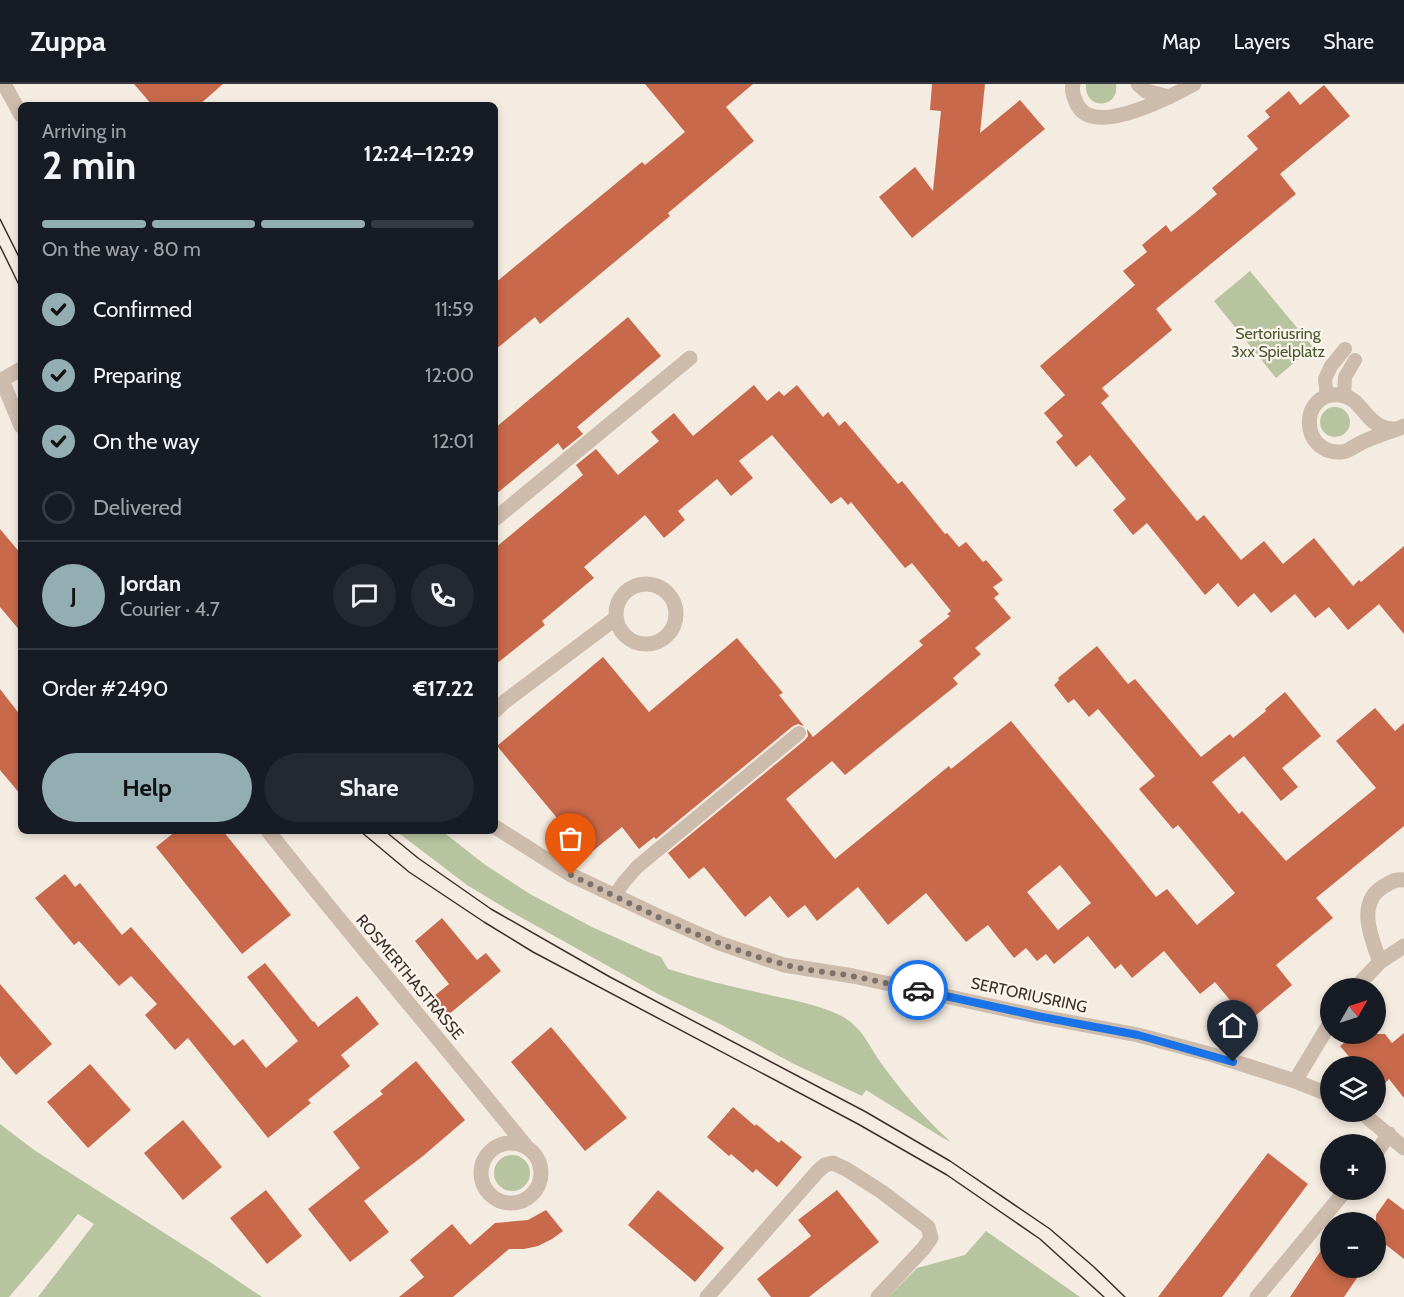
<!DOCTYPE html>
<html lang="en">
<head>
<meta charset="utf-8">
<style>
	:root { --surface:#171b24; --page:#242831; --text:#f1f3f6; --muted:#9ea1a6; --line:#363941; --accent:#92aeb2 }
	body { margin:0; font-family:Cabin,sans-serif; background:var(--page); color:var(--text); height:100vh; display:flex; flex-direction:column; font-size:22px; white-space:nowrap }
	* { box-sizing:border-box; margin:0 }
	p { font-size:20px; color:var(--muted) }
	.icon { flex:none; width:33px; height:33px; fill:none; stroke:currentColor; stroke-width:2; stroke-linecap:round; stroke-linejoin:round }
	.map { position:relative; flex:1; overflow:hidden }
	.sheet { position:absolute; left:18px; top:18px; width:480px; height:732px; display:flex; flex-direction:column; background:var(--surface); border-radius:9px; box-shadow:0 3px 9px #0003 }
	.sheet>* { flex:none }
	.needle { width:39px; rotate:51deg }
	.fabs { position:absolute; left:1320px; top:894px; display:grid; gap:12px }
	.fabs a { display:grid; place-items:center; width:66px; height:66px; border-radius:50%; background:var(--surface); box-shadow:0 3px 9px #0003; font-size:30px }
	.pin { position:absolute; display:grid; place-items:center; width:51px; height:51px; color:#fff; margin:-62px -26px; border-radius:50% 50% 50% 0; rotate:-45deg; box-shadow:0 0 6px #0007 }
	.pin .icon { rotate:45deg }
	.courier { position:absolute; display:grid; place-items:center; width:60px; height:60px; margin:-30px; border:4px solid #1a73e8; border-radius:50%; background:#fff; color:#222; box-shadow:0 2px 8px #0007 }
	.headline em { font-style:normal; font-weight:800 }
	.headline div { display:flex; flex-direction:column-reverse }
	.headline { display:flex; align-items:center; justify-content:space-between; height:102px; padding:0 24px }
	h1 { font-size:39px; font-weight:800; line-height:45px }
	.bar { display:grid; grid-template-columns:repeat(4,1fr); gap:9px 6px; align-content:center; height:72px; padding:0 24px }
	.bar i { height:8px; border-radius:4px; background:var(--line) }
	.bar .selected { background:var(--accent) }
	.bar p { grid-column:span 4 }
	.line { display:flex; align-items:center; gap:15px; padding:0 24px; border-top:2px solid var(--line) }
	.line div { flex:1 }
	.round { display:grid; place-items:center; flex:none; width:63px; height:63px; border-radius:32px; background:var(--page) }
	ol { padding:0 24px; list-style:none }
	li { display:flex; align-items:center; gap:18px; height:66px }
	li p { margin-inline-start:auto }
	li .icon { padding:6px; border-radius:50%; background:var(--accent); color:#111; stroke-width:4 }
	li:last-child { color:var(--muted) }
	li i { width:33px; height:33px; border:3px solid var(--line); border-radius:50% }
	.action { display:flex; gap:12px; margin-top:auto; padding:12px 24px }
	.action a { flex:1; height:69px; border-radius:36px; background:var(--accent); color:#111; font-size:24px; font-weight:800; line-height:69px; text-align:center }
	.action a+a { background:var(--page); color:var(--text) }
	header { display:flex; align-items:center; gap:36px; box-sizing:border-box; height:84px; padding:0 30px; background:var(--surface); border-bottom:2px solid var(--line) }
	header strong { font-size:28px }
	nav { display:flex; gap:33px; margin-inline-start:auto; font-size:21px }
	.map>svg:first-child { display:block }
	.green { fill:#b8c4a0 }
	.building { fill:#c8694b; fill-rule:evenodd }
	.lines { fill:none; stroke-linecap:round; stroke-linejoin:round }
	.service { stroke:#cdbbac; stroke-width:14 }
	.pedestrian { stroke:#cdbbac; stroke-width:15 }
	.minor { stroke:#cdbbac; stroke-width:15 }
	.tram { stroke:#3b302b; stroke-width:1.5 }
	.done { stroke:#7c716b; stroke-width:6; stroke-dasharray:0 10.8 }
	.route { stroke:#1a73e8; stroke-width:8 }
	.labels { text-anchor:middle; dominant-baseline:central; stroke-width:4.5; stroke-linejoin:round; paint-order:stroke }
	.park-label { font-size:16px; fill:#4a5a2e; stroke:#fbf5ee }
	.street-label { font-size:16px; fill:#3b302b; stroke:#fbf5ee }
</style>
</head>
<body>
<header>
<strong>Zuppa</strong>
<nav><a>Map</a><a>Layers</a><a>Share</a></nav>
</header>
<div class="map">
<svg width="1404" height="1213" viewBox="0 0 1404 1213">
	<rect width="100%" height="100%" fill="#f4ebe1"/>
	<!-- green -->
	<path class="green" d="M1086,0H1116C1120,25 1084,27 1086,0Z
		M1250,187L1313,263L1276,294L1214,217Z
		M1320 338a15 15 0 1 1 30 0a15 15 0 1 1-30 0Z
		M396,747H442L484,780L530,810L592,843L648,868L661,873L668,885C699,895 730,902 761,909C788,916 836,922 855,942C866,952 872,967 881,979C902,1008 924,1034 951,1058L943,1054L866,1006L862,1012L792,979L720,940L658,910L515,830L467,801Z
		M0,1040L34,1066L210,1178L262,1213H38L94,1140L78,1130L50,1165L9,1213H0Z
		M494 1089a18 18 0 1 1 36 0a18 18 0 1 1-36 0Z
		M986,1147L1080,1213H888L917,1184L965,1171Z"/>
	<!-- building -->
	<path class="building" d="M134,0H223L199,21H152Z
		M645,0H753L726,23L754,57L668,129L670,132L540,240L535,233L495,266V199L642,78L645,81L685,48Z
		M932,0H985L980,49L1020,16L1045,45L912,154L879,113L915,83L933,107L941,27L930,26Z
		M1324,1L1350,32L1280,90L1296,110L1156,225L1172,246L1102,304L1109,312L1101,319L1197,437L1204,431L1241,476L1264,457L1283,480L1314,454L1353,502L1359,496L1361,498L1404,462V550L1379,520L1348,546L1329,523L1315,534L1295,510L1271,529L1254,509L1238,523L1218,499L1205,511L1147,439L1133,451L1113,426L1126,415L1090,371L1076,383L1056,358L1063,352L1044,329L1065,311L1040,282L1135,201L1123,187L1147,168L1142,161L1166,141L1171,148L1195,129L1217,110L1212,104L1258,65L1247,52L1270,33L1265,27L1289,7L1300,21Z
		M628,233L661,272L577,343L583,350L563,366L558,359L495,411V344Z
		M754,301L767,317L779,307L784,312L797,301L823,333L828,328L839,342L845,337L898,400L902,397L945,450L947,449L959,463L966,458L983,478L986,476L1003,496L993,503L999,510L994,514L1011,534L975,564L981,570L953,594L958,600L898,648L845,691L832,677L786,715L835,775L949,682L951,685L1011,637L1113,760L1156,813L1167,805L1197,841L1235,809L1178,741L1173,745L1139,705L1155,692L1098,625L1089,633L1074,615L1068,619L1054,601L1059,596L1058,594L1097,562L1128,600L1135,595L1201,673L1230,650L1233,654L1266,627L1265,625L1285,608L1321,652L1282,684L1298,703L1281,717L1244,672L1212,698L1239,730L1242,727L1286,777L1376,704L1336,657L1375,624L1395,647L1404,639V742L1316,814L1333,834L1276,881L1292,901L1248,938L1215,898L1200,910L1164,867L1132,894L1121,880L1115,885L1088,852L1054,880L1046,870L1037,877L1026,864L1014,874L988,841L966,858L926,809L888,841L858,803L817,837L805,821L788,834L770,812L745,833L704,783L689,795L668,769L805,656L808,652L807,645L813,653L923,561L919,557L950,532L947,530L951,527L912,479L905,484L851,418L848,421L841,413L831,420L772,351L739,377L753,394L731,412L717,395L678,427L685,436L664,454L645,431L584,483L594,494L542,537L545,541L495,581V464L583,391L576,381L596,365L618,391L659,357L651,348L674,329L693,352ZM1060,781L1091,819L1058,846L1027,808Z
		M0,445L21,470V548L0,523Z
		M737,554L783,609L779,611L804,642L798,640L793,642L656,755L654,753L639,765L622,743L588,771L497,662L603,573L649,628Z
		M0,605L21,632V711L0,686Z
		M176,747H223L291,831L242,870L156,763Z
		M65,790L75,803L80,799L122,851L131,843L234,962L243,955L266,984L298,957L247,893L265,879L313,938L314,937L318,943L357,912L379,940L341,971L350,982L308,1016L311,1019L268,1054L188,954L175,966L145,931L157,920L131,892L119,902L79,857L74,861L35,814Z
		M442,834L477,876L486,869L501,887L448,931L433,913L449,900L415,857Z
		M0,900L52,960L16,991L0,972Z
		M551,943L627,1034L585,1067L511,978Z
		M1404,949V1014L1389,995L1383,1001L1376,992V982H1357L1340,962L1355,950H1385L1392,959Z
		M416,977L465,1036L423,1072L364,1117L389,1148L350,1178L308,1125L360,1084L333,1048L383,1010L380,1007Z
		M90,980L131,1026L88,1064L47,1018Z
		M733,1023L755,1042L756,1040L779,1059L781,1056L802,1073L777,1103L756,1085L753,1089L731,1070L729,1072L707,1053Z
		M183,1036L222,1083L183,1116L144,1069Z
		M1268,1069L1308,1100L1256,1169L1222,1213H1158Z
		M266,1106L302,1152L267,1180L230,1134Z
		M658,1106L724,1164L695,1198L628,1141Z
		M837,1106L879,1158L809,1213H771L757,1195L811,1152L798,1136Z
		M1388,1114L1404,1126V1175L1376,1153V1131Z
		M546,1126L563,1147L552,1155L538,1162L524,1165H509L453,1213H399L424,1193L410,1176L452,1140L470,1161L495,1139L528,1136Z
		M1330,1153V1184H1348L1359,1191L1344,1213H1290Z"/>
	<g class="lines">
		<!-- service -->
		<path class="service" d="M1327,312L1325,295L1331,282L1345,265
			M1344,312L1345,293L1355,276
			M614,812L624,798L637,783L799,649"/>
		<!-- pedestrian -->
		<path class="pedestrian" d="M495,435L690,274"/>
		<!-- minor -->
		<path class="minor" d="M4,0L21,31
			M1073,0C1071,8 1074,15 1078,22C1096,53 1172,12 1194,0
			M1138,0L1146,7L1169,13
			M2,296L21,342
			M0,297L21,285
			M1397,345C1393,345 1387,345 1383,343C1365,337 1360,313 1340,311C1299,307 1299,370 1341,368C1347,368 1352,364 1357,361C1372,352 1389,349 1404,342
			M616 530a30 30 0 1 1 60 0a30 30 0 1 1-60 0Z
			M495,627L503,619L616,534
			M495,743L571,791L658,832L719,859L784,881L853,892L1037,932L1138,951L1213,971L1295,997L1330,1011
			M268,747C352,853 440,956 525,1061
			M1380,878C1371,853 1355,817 1386,801C1393,797 1396,795 1404,796
			M1355,904L1380,878L1404,862
			M1295,997L1330,939
			M1361,1028L1404,1064
			M481 1089a30 30 0 1 1 60 0a30 30 0 1 1-60 0Z
			M1376,1069L1389,1050
			M707,1213L818,1087L825,1081L833,1079L846,1085L882,1108L928,1143L931,1154L923,1165L878,1213
			M1257,1213L1346,1106"/>
		<!-- tram -->
		<path class="tram" d="M0,135L21,177
			M0,162L21,205
			M360,747L409,788L484,838L533,868L858,1040L947,1091L1040,1155L1104,1213
			M385,747L418,774L491,825L610,893L866,1028L950,1077L1050,1145L1094,1183L1125,1213"/>
	</g>
	<g class="lines">
		<!-- done -->
		<path class="done" d="M571,791C640,824 709,861 783,880C803,886 825,888 846,891C870,895 894,901 918,906"/>
		<!-- route -->
		<path class="route" d="M918,906L1037,932L1138,951L1233,978"/>
	</g>
	<g class="labels">
		<!-- park labels -->
		<g class="park-label">
			<text x="1278" y="249">Sertoriusring<tspan x="1278" dy="18">3xx Spielplatz</tspan></text>
		</g>
		<!-- street labels -->
		<g class="street-label">
			<text transform="translate(410 893) rotate(50)">ROSMERTHASTRASSE</text>
			<text transform="translate(1029 911) rotate(12)">SERTORIUSRING</text>
		</g>
	</g>
</svg>
<div class="fabs">
<a><svg class="needle" viewBox="-14 -14 28 28"><path d="M0-13l5 13h-10z" fill="#e53935"/><path d="M0 13l5-13h-10z" fill="#9ea1a6"/></svg></a>
<a><svg class="icon" aria-label="layers" viewBox="0 0 24 24"><path d="M12 4l9 5-9 5-9-5zM3 14l9 5 9-5"/></svg></a>
<a>+</a>
<a>−</a>
</div>
<div class="pin" style="left:571px;top:791px;background:#ea580c"><svg class="icon" aria-label="bag" viewBox="0 0 24 24"><path d="M5 8h14l-1 12H6zM9 8a3 3 0 0 1 6 0"/></svg></div>
<div class="pin" style="left:1233px;top:978px;background:#1f2937"><svg class="icon" aria-label="home" viewBox="0 0 24 24"><path d="M3 11l9-7 9 7M6 9v11h12V9"/></svg></div>
<div class="courier" style="left:918px;top:906px"><svg class="icon" aria-label="car" viewBox="0 0 24 24"><path d="M5 17H2v-5l4-1 3-4h7l3 4 3 1v5h-3M9 17h6M6 11h13"/><circle cx="7" cy="17" r="2"/><circle cx="17" cy="17" r="2"/></svg></div>
<section class="sheet">
<div class="headline"><div><h1>2 min</h1><p>Arriving in</p></div><em>12:24–12:29</em></div>
<div class="bar"><i class="selected"></i><i class="selected"></i><i class="selected"></i><i></i><p>On the way · 80 m</p></div>
<ol>
<li><svg class="icon" aria-label="check" viewBox="0 0 24 24"><path d="M5 12l5 5 9-10"/></svg>Confirmed<p>11:59</p></li>
<li><svg class="icon" aria-label="check" viewBox="0 0 24 24"><path d="M5 12l5 5 9-10"/></svg>Preparing<p>12:00</p></li>
<li><svg class="icon" aria-label="check" viewBox="0 0 24 24"><path d="M5 12l5 5 9-10"/></svg>On the way<p>12:01</p></li>
<li><i></i>Delivered</li>
</ol>
<div class="line" style="height:108px"><b class="round" style="background:var(--accent);color:#111">J</b><div><b>Jordan</b><p>Courier · 4.7</p></div><a class="round"><svg class="icon" aria-label="chat" viewBox="0 0 24 24"><path d="M4 5h16v11H9l-5 4z"/></svg></a><a class="round"><svg class="icon" aria-label="phone" viewBox="0 0 24 24"><path d="M5 4h4l2 5-3 2q2 4 5 5l2-3 5 2v4C11 20 4 13 5 4z"/></svg></a></div>
<div class="line" style="height:78px"><div>Order #2490</div><b>€17.22</b></div>
<div class="action"><a>Help</a><a>Share</a></div>
</section>
</div>
</body>
</html>
